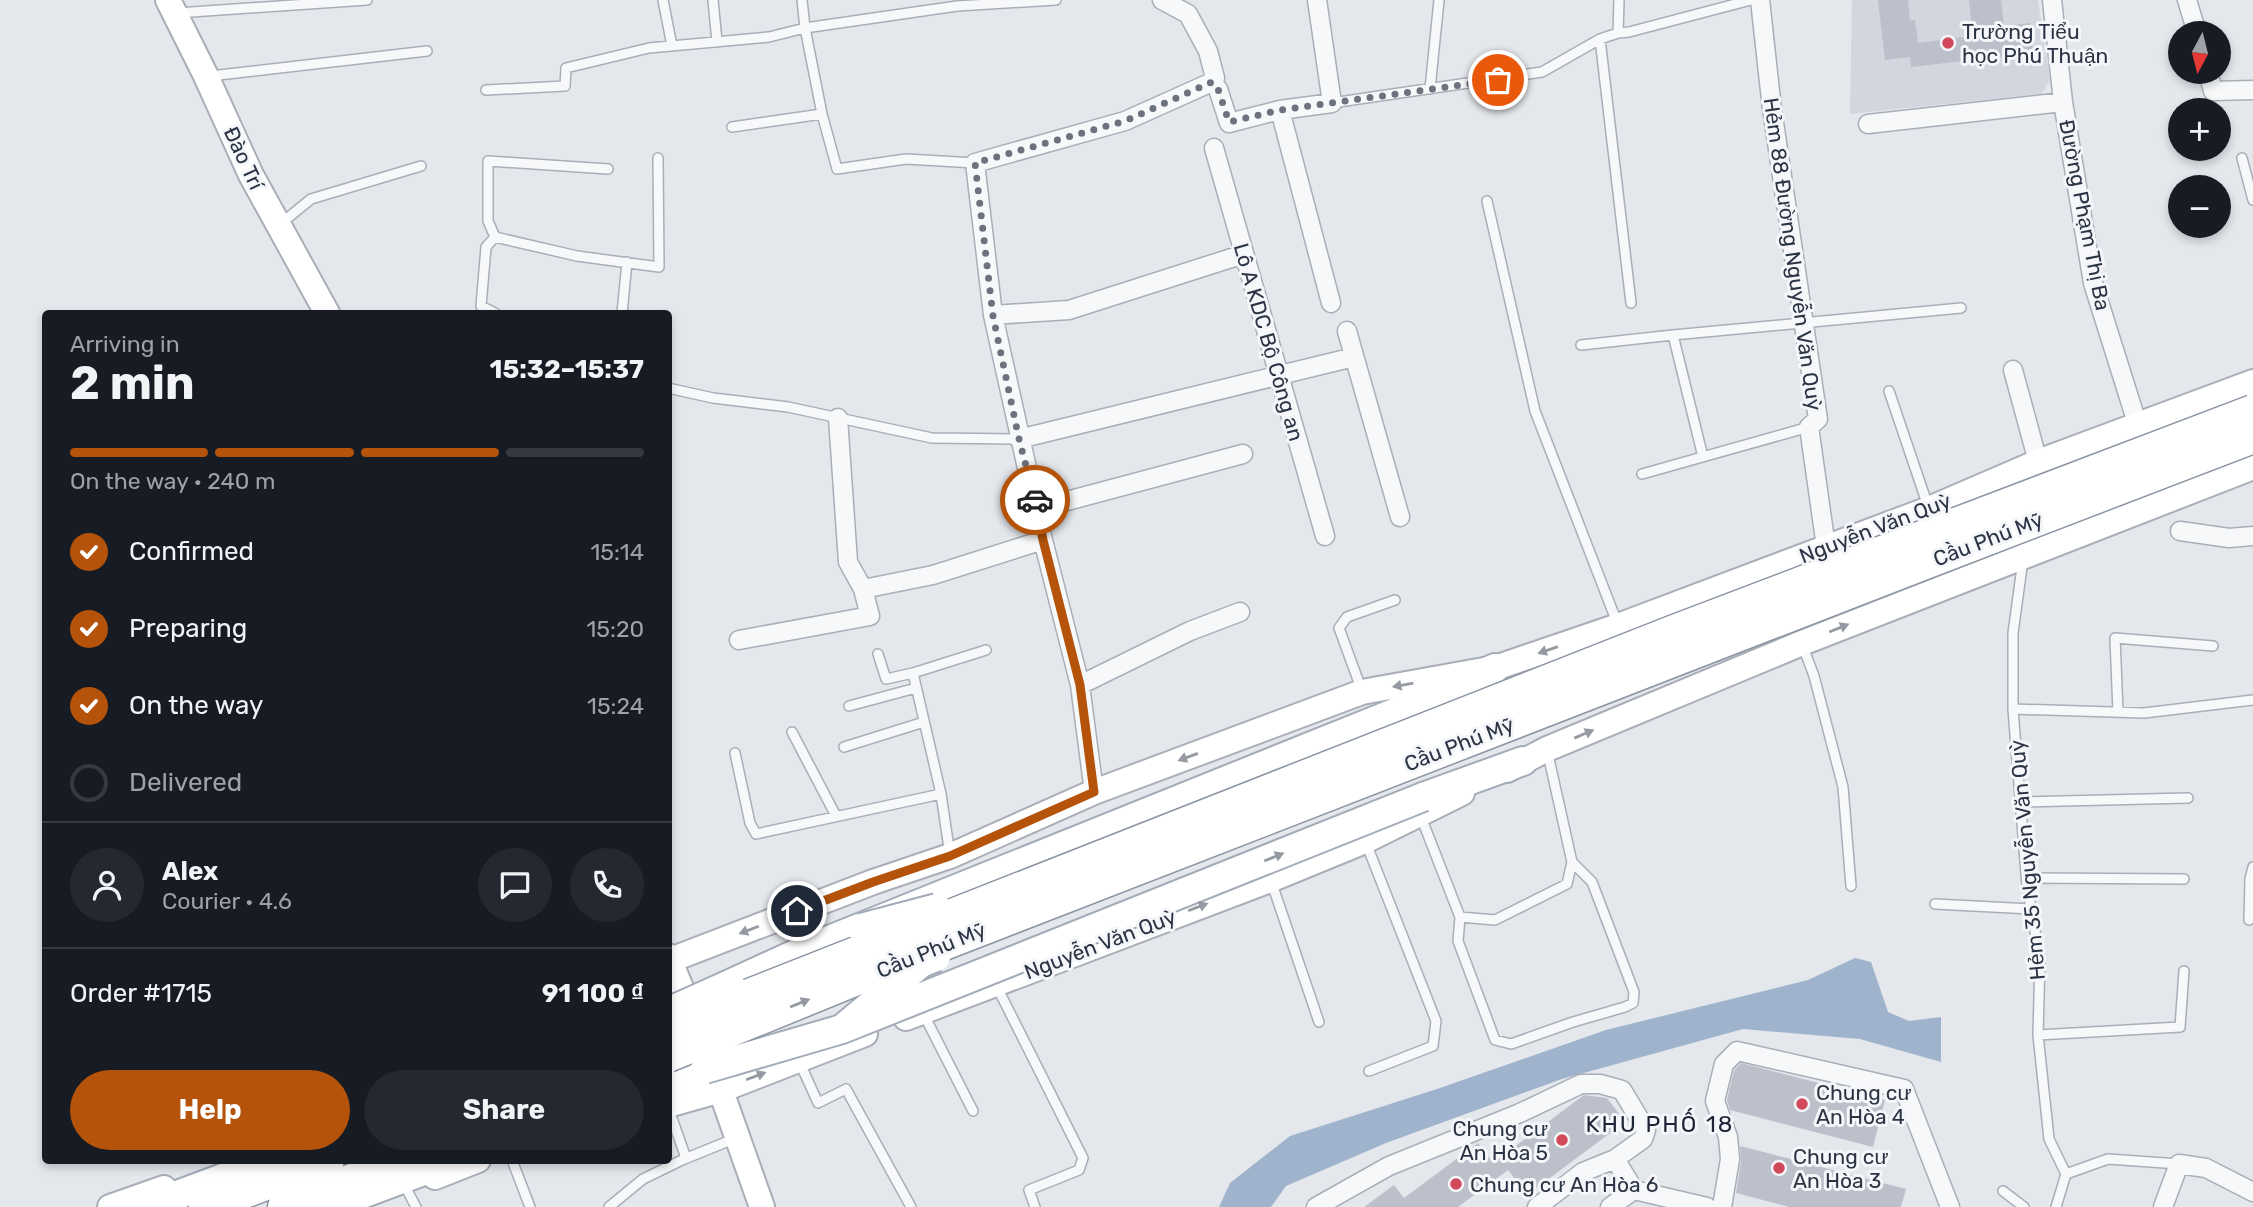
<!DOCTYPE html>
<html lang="en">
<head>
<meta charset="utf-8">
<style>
	:root { --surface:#171b24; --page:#242831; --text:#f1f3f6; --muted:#9ea1a6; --line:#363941; --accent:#b45309 }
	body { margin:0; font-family:Rubik,sans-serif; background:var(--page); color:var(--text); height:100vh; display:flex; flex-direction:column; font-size:26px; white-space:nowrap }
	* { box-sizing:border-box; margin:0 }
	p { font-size:23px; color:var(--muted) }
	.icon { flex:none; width:38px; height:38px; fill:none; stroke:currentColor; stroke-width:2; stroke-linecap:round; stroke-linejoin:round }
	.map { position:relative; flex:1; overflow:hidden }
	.sheet { position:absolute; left:42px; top:310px; width:630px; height:854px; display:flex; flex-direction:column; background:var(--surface); border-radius:7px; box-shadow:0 4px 10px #0003 }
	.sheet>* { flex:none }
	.needle { width:46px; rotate:187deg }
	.buttons { position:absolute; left:2168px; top:21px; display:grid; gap:14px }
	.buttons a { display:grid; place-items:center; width:63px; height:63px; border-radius:50%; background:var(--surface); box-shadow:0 4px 10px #0003; font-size:35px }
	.pin { position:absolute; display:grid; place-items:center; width:60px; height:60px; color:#fff; margin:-30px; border:4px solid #fff; border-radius:50%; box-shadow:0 2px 7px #0007 }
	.courier { position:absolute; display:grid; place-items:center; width:70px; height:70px; margin:-35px; border:5px solid #b45309; border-radius:50%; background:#fff; color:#222; box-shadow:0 2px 9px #0007 }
	.overview em { font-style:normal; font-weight:700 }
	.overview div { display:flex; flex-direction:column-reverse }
	.overview { display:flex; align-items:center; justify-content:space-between; height:119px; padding:0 28px }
	h1 { font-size:46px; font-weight:700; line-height:52px }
	.bar { display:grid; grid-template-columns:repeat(4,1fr); gap:10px 7px; align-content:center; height:84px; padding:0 28px }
	.bar i { height:9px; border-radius:5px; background:var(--line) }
	.bar .active { background:var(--accent) }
	.bar p { grid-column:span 4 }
	.line { display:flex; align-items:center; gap:18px; padding:0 28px; border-top:2px solid var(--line) }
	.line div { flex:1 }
	.round { display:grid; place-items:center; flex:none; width:74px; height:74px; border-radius:37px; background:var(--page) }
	ol { padding:0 28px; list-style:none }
	li { display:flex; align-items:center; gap:21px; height:77px }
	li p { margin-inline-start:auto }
	li .icon { padding:7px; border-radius:50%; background:var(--accent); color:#fff; stroke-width:4 }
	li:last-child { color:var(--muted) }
	li i { width:38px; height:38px; border:4px solid var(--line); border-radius:50% }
	.primary-button { display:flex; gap:14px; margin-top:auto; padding:14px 28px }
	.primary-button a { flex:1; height:80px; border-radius:42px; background:var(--accent); color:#fff; font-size:28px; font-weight:700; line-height:80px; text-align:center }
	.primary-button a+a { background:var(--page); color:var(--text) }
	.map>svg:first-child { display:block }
	.built { fill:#d2d6de }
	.water { fill:#9fb4cc }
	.building { fill:#bbc0ca }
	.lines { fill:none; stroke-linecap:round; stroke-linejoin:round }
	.lane-casing { stroke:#a9aeb7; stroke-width:12 }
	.street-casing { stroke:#a9aeb7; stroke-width:21 }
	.secondary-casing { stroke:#a9aeb7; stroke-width:28 }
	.primary-casing { stroke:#a3abb8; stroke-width:32 }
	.highway-casing { stroke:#8b94a3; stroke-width:35 }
	.lane { stroke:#f7f8fa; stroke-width:9 }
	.street { stroke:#f7f8fa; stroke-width:18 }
	.secondary { stroke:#fff; stroke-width:24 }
	.primary { stroke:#fff; stroke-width:28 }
	.highway { stroke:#fff; stroke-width:32 }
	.primary-bridge-casing { stroke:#a3abb8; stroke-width:32; stroke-linecap:butt }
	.highway-bridge-casing { stroke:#8b94a3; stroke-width:35; stroke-linecap:butt }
	.primary-bridge { stroke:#fff; stroke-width:28 }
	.highway-bridge { stroke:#fff; stroke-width:32 }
	.oneway { fill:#959aa2 }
	.done { stroke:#6c737f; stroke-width:7; stroke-dasharray:0 12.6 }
	.route { stroke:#b45309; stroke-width:9 }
	.poi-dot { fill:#d1495b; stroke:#f4f6f9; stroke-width:2.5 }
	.labels { text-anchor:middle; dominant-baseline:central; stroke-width:6; stroke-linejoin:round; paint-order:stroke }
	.poi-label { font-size:21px; fill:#2b3445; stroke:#f4f6f9; text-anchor:start }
	.street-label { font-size:21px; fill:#2b3445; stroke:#f4f6f9 }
	.neighbourhood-label { font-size:23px; letter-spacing:2px; fill:#1d2536; stroke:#f4f6f9 }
</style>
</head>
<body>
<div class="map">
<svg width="2253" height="1207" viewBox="0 0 2253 1207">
	<rect width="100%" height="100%" fill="#e4e7ec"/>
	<!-- built -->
	<path class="built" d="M1852,0H2038L2050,80L2041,94L1850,114Z"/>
	<!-- water -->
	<path class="water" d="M1855,958L1871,962L1888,1012L1909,1021L1941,1017V1062L1860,1039L1743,1029L1562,1079L1386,1143L1286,1186L1271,1207H1219L1230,1183L1290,1136L1437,1089L1606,1030L1808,980Z"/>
	<!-- building -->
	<path class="building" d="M1878,0H1908L1910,21L1915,20L1918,43L1973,36L1969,0H2001L2004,26L2030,23L2033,53L1911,67L1910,57L1885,60Z
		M1741,1063L1885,1100L1873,1147L1730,1110L1727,1100L1734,1070Z
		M1584,1095L1607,1098L1625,1122L1527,1195L1508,1170L1458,1207H1364L1394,1185L1404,1198L1478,1143L1493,1163Z
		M1740,1146L1906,1189L1901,1207H1789L1736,1193L1741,1161Z"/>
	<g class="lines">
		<!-- lane casing -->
		<g class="lane-casing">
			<path id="lane" d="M663,0L672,46
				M713,0L717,42
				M802,0L805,28L822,114
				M177,13L367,0
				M1618,33L1619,0
				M1600,39L1618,33L1629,32L1751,0
				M210,76L427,51
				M1430,89L1439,0
				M486,90L565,86L566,68L649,48L769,37L805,28L957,6L1056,0
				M1332,103L1542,72L1600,39L1631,303
				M732,127L822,114L837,169L906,159L975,163
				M2242,158L2253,200
				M1487,201L1535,411L1618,625
				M279,225L311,199L421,166
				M495,237L488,221V161L608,169
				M495,313L481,306L486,247L495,237L577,256L659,267L658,158
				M622,313L627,262
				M1673,335L1961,308
				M1581,345L1673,335L1703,457
				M668,388L713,398L788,407L932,438L1019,439
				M1889,391L1929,509
				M1642,474L1809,427
				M2023,560L2013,633V709L2027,886L2040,959L2038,1035L2049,1139L2066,1174
				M1802,644L1814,676L1843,787L1851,886
				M878,654L886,679L913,673
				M1362,691L1339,628L1347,617L1395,600
				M849,706L916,688
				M2013,709L2144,713L2253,700
				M2118,712L2115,638L2213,646
				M792,732L836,816
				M844,747L924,722
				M735,753L750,823L756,834L941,794
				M2021,802L2188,798
				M1421,817L1460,917L1495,920L1567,884L1572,862L1547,750
				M1366,843L1436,1021L1433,1046L1369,1071
				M950,855L941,794L913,673L986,650
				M2027,878L2184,879
				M1271,881L1319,1022
				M1935,904L2031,909
				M1460,917L1458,941L1495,1040L1511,1044L1573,1022L1625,1007L1633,1003L1634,992L1592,882L1572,862
				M2249,920L2250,879L2253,867
				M996,985L1083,1158L1079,1170L1029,1190L1035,1207
				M923,1013L973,1111
				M2038,1035L2180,1027L2184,971
				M799,1061L818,1103L846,1089L911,1207
				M668,1107L686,1158
				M512,1160L530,1207
				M2066,1174L2108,1159L2179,1164
				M406,1188L416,1207
				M2003,1191L2024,1207
				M609,1207L643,1179L682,1160L736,1138
				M2056,1207L2066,1174"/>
		</g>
		<!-- street casing -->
		<g class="street-casing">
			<path id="street" d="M1162,0L1188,14L1208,51L1215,78L1212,82
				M1760,0L1772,109L1818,419L1809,427L1826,547
				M2052,0L2063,102L2093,283L2138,426
				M2187,0L2197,33
				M2208,72L2213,91L2253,90
				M1280,110L1331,303
				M1868,124L2063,102
				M1214,148L1325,536
				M993,315L1069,310L1244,254
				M1347,331L1400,517
				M2013,370L2038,462
				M1019,439L1354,357
				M1037,509L1243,454
				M2180,531L2229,538L2253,536
				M863,589L933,575L1043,540
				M739,640L870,616L863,589L848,562L838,418
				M1080,685L1190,631L1240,612
				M1094,792L1080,685L1043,540L993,315L975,163L1125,121L1212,82L1218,89L1229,123L1280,110L1332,103L1317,0
				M1316,1207L1389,1166L1520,1113L1581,1084H1600L1622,1090L1646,1130L1643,1139L1615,1159
				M1537,1207L1583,1172L1615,1159L1634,1190
				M1610,1207L1634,1190L1707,1207
				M1722,1207L1730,1159L1728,1137L1715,1101L1724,1064L1737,1051L1904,1089L1950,1207
				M2163,1207L2179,1164L2206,1168L2253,1192"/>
		</g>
		<!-- secondary casing -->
		<g class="secondary-casing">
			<path id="secondary" d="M168,0L206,76L251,175L327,313
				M1507,770L1547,749L1802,643L2253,467
				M668,956L694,1020
				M668,961L873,882L950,856L1094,792L1362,692L1495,668L1618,626L1929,509L2038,462L2253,382
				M906,1018L1270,880L1365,841L1462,793
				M716,1077L762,1207
				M668,1105L721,1090L865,1034
				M435,1177L478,1160
				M110,1207L164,1188"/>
		</g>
		<!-- primary casing -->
		<g class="primary-casing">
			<path id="primary" d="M1423,797L1523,761
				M730,984L802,951L1394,713L1495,668
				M668,1089L705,1069
				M145,1207L271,1160
				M327,1207L453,1160"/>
		</g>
		<!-- highway casing -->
		<g class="highway-casing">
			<path id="highway" d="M205,1207L328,1160
				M284,1207L402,1160"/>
		</g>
		<!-- lane -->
		<use href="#lane" class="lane"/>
		<!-- street -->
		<use href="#street" class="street"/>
		<!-- secondary -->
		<use href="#secondary" class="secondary"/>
		<!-- primary -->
		<use href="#primary" class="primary"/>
		<!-- highway -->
		<use href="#highway" class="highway"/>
		<!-- primary-bridge casing -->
		<g class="primary-bridge-casing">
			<path id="primary-bridge" d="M861,928L937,908
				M672,1010L730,984
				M842,1029L921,963L936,957
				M705,1069L842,1029L1423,797"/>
		</g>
		<!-- highway-bridge casing -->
		<g class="highway-bridge-casing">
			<path id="highway-bridge" d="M668,1027L1672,632L2253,411
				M668,1056L918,954L1917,566L2253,437"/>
		</g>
		<!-- primary-bridge -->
		<use href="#primary-bridge" class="primary-bridge"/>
		<!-- highway-bridge -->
		<use href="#highway-bridge" class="highway-bridge"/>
	</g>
	<!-- one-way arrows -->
	<defs><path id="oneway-solid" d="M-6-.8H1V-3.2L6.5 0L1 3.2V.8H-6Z" transform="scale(1.75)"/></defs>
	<g class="oneway">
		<use href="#oneway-solid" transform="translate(1839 628) rotate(-22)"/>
		<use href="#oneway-solid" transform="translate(1548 650) rotate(161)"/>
		<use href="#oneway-solid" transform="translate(1403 685) rotate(170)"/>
		<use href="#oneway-solid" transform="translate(1584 734) rotate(-23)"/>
		<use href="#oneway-solid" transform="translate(1188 757) rotate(160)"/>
		<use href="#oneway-solid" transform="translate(1274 857) rotate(-22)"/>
		<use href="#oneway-solid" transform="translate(1198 907) rotate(-21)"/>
		<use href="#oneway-solid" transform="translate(749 930) rotate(159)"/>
		<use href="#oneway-solid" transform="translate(800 1003) rotate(-22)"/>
		<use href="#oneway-solid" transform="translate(756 1076) rotate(-21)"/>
	</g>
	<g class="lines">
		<!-- done -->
		<path class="done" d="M1035,500L1019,439L993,316L975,163L1125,121L1212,82L1218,89L1229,122L1280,110L1498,80"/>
		<!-- route -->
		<path class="route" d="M797,911L873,882L950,856L1094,792L1080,685L1043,540L1035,500"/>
	</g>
	<!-- markers -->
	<g class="poi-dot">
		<circle cx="1948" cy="43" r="7"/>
		<circle cx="1802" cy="1104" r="7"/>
		<circle cx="1562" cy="1140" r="7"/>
		<circle cx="1779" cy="1168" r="7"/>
		<circle cx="1456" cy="1184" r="7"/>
	</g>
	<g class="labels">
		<!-- poi labels -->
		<g class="poi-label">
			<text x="1962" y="31">Trường Tiểu<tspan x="1962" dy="24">học Phú Thuận</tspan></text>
			<text x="1816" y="1092">Chung cư<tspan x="1816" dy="24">An Hòa 4</tspan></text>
			<text x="1548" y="1128" text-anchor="end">Chung cư<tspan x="1548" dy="24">An Hòa 5</tspan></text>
			<text x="1793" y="1156">Chung cư<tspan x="1793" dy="24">An Hòa 3</tspan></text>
			<text x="1470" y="1184">Chung cư An Hòa 6</text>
		</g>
		<!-- street labels -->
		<g class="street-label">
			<text transform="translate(244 158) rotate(65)">Đào Trí</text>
			<text transform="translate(2085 215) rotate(79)">Đường Phạm Thị Ba</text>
			<text transform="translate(1793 254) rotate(82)">Hẻm 88 Đường Nguyễn Văn Quỳ</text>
			<text transform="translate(1269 342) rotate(74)">Lô A KDC Bộ Công an</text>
			<text transform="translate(1875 528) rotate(-21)">Nguyễn Văn Quỳ</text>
			<text transform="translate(1988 539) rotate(-21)">Cầu Phú Mỹ</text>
			<text transform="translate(1459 744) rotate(-21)">Cầu Phú Mỹ</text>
			<text transform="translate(2027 860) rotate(-95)">Hẻm 35 Nguyễn Văn Quỳ</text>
			<text transform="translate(1100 944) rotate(-21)">Nguyễn Văn Quỳ</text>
			<text transform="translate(931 950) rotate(-22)">Cầu Phú Mỹ</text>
		</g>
		<!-- neighbourhood labels -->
		<g class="neighbourhood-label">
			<text x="1660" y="1124">KHU PHỐ 18</text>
		</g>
	</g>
</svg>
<div class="buttons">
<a><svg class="needle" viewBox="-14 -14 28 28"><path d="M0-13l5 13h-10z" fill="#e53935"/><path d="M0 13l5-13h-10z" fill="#9ea1a6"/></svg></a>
<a>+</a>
<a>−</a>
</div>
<div class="pin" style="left:1498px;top:80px;background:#ea580c"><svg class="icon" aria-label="bag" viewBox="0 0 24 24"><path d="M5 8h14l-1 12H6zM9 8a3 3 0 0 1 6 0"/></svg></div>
<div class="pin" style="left:797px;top:911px;background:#1f2937"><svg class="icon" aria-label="home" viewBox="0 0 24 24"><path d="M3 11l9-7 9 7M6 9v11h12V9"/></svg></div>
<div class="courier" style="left:1035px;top:500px"><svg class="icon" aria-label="car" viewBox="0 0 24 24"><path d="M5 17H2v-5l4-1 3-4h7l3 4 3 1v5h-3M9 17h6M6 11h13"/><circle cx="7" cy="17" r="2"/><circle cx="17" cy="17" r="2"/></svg></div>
<section class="sheet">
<div class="overview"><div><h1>2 min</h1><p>Arriving in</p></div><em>15:32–15:37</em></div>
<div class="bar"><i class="active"></i><i class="active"></i><i class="active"></i><i></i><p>On the way · 240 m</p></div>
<ol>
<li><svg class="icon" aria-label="check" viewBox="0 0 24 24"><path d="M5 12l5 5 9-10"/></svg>Confirmed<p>15:14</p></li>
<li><svg class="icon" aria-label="check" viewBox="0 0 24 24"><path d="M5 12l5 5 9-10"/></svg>Preparing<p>15:20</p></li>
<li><svg class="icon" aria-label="check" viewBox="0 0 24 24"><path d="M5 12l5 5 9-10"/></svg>On the way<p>15:24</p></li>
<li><i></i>Delivered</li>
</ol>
<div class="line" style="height:126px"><a class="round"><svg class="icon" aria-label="person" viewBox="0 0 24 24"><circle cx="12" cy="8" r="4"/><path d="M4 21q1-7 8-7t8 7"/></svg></a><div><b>Alex</b><p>Courier · 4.6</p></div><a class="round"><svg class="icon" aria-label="chat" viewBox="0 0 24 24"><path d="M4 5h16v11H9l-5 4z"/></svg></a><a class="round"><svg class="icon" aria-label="phone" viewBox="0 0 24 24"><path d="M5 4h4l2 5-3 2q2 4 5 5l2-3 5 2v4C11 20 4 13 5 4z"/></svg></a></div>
<div class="line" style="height:91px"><div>Order #1715</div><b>91 100 ₫</b></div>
<div class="primary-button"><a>Help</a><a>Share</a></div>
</section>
</div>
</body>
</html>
